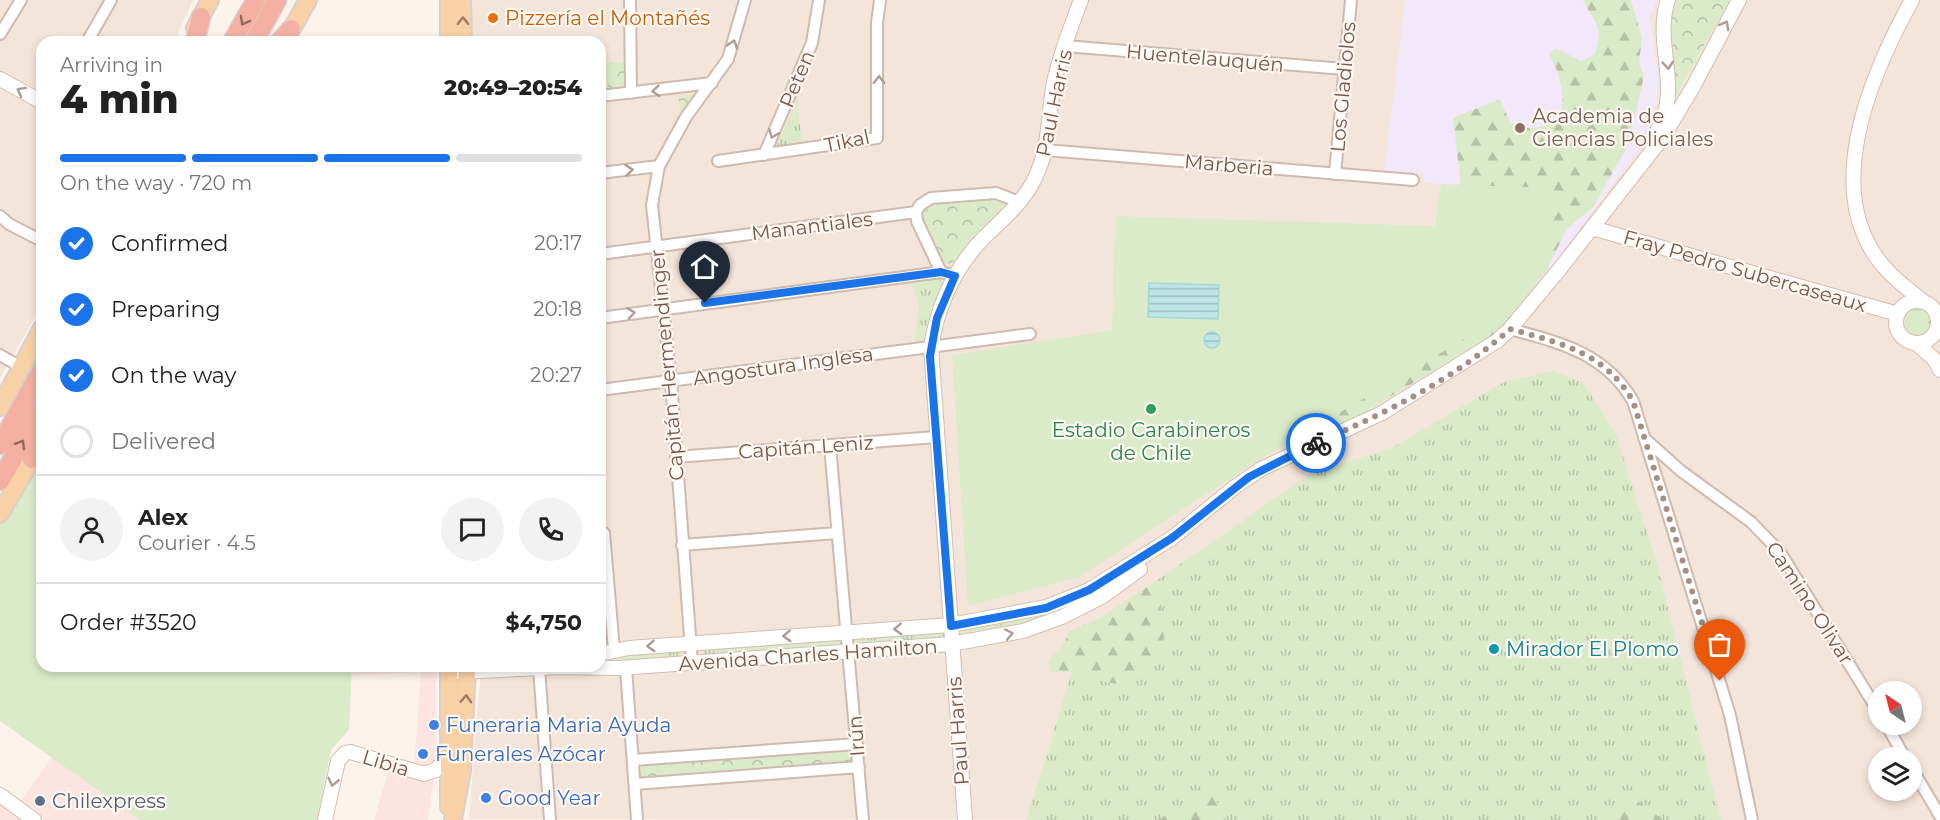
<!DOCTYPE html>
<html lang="en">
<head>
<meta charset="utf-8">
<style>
	:root { --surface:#fff; --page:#f2f2f2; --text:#222; --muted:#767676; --line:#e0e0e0; --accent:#1a73e8 }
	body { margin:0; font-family:Montserrat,sans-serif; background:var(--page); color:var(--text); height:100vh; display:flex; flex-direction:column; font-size:22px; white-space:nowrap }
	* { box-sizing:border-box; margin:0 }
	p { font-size:20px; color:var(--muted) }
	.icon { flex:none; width:33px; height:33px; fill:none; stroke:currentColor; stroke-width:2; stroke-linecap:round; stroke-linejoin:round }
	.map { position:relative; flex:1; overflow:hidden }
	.details { position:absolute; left:36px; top:36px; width:570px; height:636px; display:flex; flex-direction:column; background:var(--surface); border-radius:18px; box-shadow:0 3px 9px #0003 }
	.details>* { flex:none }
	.needle { width:39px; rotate:325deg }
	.buttons { position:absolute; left:1868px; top:681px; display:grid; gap:12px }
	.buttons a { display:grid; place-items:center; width:54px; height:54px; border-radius:50%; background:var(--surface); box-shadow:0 3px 9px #0003; font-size:30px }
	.pin { position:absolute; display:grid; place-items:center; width:51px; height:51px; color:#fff; margin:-62px -26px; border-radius:50% 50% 50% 0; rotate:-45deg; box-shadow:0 0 6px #0007 }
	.pin .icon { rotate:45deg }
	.courier { position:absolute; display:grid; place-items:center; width:60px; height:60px; margin:-30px; border:4px solid #1a73e8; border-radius:50%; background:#fff; color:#222; box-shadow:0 2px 8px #0007 }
	.summary em { font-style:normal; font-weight:800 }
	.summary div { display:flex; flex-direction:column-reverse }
	.summary { display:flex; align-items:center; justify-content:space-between; height:102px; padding:0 24px }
	h1 { font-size:39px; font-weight:800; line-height:45px }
	.bar { display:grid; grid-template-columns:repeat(4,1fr); gap:9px 6px; align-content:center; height:72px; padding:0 24px }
	.bar i { height:8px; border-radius:4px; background:var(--line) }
	.bar .active { background:var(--accent) }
	.bar p { grid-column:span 4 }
	.line { display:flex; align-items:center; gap:15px; padding:0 24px; border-top:2px solid var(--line) }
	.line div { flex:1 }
	.round { display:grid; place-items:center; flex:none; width:63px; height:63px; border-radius:32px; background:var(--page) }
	ol { padding:0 24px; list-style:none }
	li { display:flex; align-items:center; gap:18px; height:66px }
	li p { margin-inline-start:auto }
	li .icon { padding:6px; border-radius:50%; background:var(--accent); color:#fff; stroke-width:4 }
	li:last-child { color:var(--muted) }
	li i { width:33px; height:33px; border:3px solid var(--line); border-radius:50% }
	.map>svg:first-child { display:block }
	.residential { fill:#f4e5da; fill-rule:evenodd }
	.commercial { fill:#fce5e0 }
	.education { fill:#f1e8f9 }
	.grass { fill:url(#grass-tufts) }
	.forest { fill:url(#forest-firs) }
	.park { fill:url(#park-crowns) }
	.garden { fill:#dbebc9 }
	.water { fill:url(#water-rules); stroke:#a6d6d8; stroke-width:1.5 }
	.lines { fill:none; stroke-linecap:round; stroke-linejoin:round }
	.street-casing { stroke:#cfbab0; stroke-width:14 }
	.secondary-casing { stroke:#d5bcb0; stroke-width:16 }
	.primary-casing { stroke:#d9d0cd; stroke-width:20 }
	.highway-casing { stroke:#d9d0cd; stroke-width:21 }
	.street { stroke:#fff; stroke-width:10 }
	.secondary { stroke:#fff; stroke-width:14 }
	.primary { stroke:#f9d1a6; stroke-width:16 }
	.highway { stroke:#f5b0a4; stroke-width:18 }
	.oneway { stroke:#916a5f }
	.oneway2 { stroke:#9f7c68 }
	.oneway3 { stroke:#ae9b95 }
	.done { stroke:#a68f85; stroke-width:6; stroke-dasharray:0 10.8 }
	.route { stroke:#1a73e8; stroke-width:8 }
	.food-dot { fill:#e8710a; stroke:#fff8f2; stroke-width:2 }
	.education-dot { fill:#8d6e63; stroke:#fff8f2; stroke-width:2 }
	.leisure-dot { fill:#2e9e5b; stroke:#fff8f2; stroke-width:2 }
	.culture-dot { fill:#0f9aa8; stroke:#fff8f2; stroke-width:2 }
	.shop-dot { fill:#3f7fe0; stroke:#fff8f2; stroke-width:2 }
	.service-dot { fill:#5c6f8a; stroke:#fff8f2; stroke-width:2 }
	.labels { text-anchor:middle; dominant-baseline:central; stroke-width:4.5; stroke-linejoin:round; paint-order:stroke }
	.food-label { font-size:20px; fill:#c56008; stroke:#fff8f2; text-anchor:start }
	.street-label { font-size:20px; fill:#78584e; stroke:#fff8f2 }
	.education-label { font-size:20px; fill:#785e54; stroke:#fff8f2; text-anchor:start }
	.leisure-label { font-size:20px; fill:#27864d; stroke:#fff8f2 }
	.culture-label { font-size:20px; fill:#0d838f; stroke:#fff8f2; text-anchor:start }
	.shop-label { font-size:20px; fill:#366cbe; stroke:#fff8f2; text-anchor:start }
	.service-label { font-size:20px; fill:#4e5e75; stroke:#fff8f2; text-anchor:start }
</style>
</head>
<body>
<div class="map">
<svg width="1940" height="820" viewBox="0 0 1940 820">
	<defs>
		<pattern id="grass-tufts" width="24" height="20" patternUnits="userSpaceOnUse" patternTransform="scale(1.5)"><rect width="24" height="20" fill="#dbebc9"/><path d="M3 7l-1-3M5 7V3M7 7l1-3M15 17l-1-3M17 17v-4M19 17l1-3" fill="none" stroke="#b6c1a5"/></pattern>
		<pattern id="forest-firs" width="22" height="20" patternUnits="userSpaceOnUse" patternTransform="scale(1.5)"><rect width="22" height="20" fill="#dbebc9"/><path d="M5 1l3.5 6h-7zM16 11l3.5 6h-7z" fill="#b6c1a5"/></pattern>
		<pattern id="park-crowns" width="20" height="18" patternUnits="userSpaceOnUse" patternTransform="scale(1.5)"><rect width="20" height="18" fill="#dbebc9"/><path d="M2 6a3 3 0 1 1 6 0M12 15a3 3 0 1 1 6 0" fill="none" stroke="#b6c1a5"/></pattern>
		<pattern id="water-rules" width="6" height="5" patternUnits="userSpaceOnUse" patternTransform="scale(1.5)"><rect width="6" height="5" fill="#bfe5e7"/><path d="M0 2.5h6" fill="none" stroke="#a0bcbd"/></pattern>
	</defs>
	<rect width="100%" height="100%" fill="#fcf4eb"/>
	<!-- residential -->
	<path class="residential" d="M0,0H193L174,42H42V305L0,378Z
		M472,0H1940V820L469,819L481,666H600V42H472ZM1878,692H1911V724H1878ZM1878,758H1911V790H1878Z"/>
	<!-- commercial -->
	<path class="commercial" d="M352,666H436V765L428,820H374L391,762L414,766L421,672L352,675Z
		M52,757L140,820H0V787L20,802Z"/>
	<!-- education -->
	<path class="education" d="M1405,0H1657L1650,18L1659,80L1655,113L1645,142L1549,269V188L1441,184L1423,182L1424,174L1384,171Z"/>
	<!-- grass -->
	<path class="grass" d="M797,99L802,144L776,147Z
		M938,277L943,283L923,341L914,343L919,307L911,281Z
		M1905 322a14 14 0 1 1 28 0a14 14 0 1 1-28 0Z
		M1553,371L1582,382L1615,431L1657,564L1721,820H1026L1072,672L1115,684L1164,640L1159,579L1310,474L1393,447L1504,382Z
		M1051,611L1052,613L1022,624L980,632L977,630L974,631L976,633L964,634L963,629L997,625Z
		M949,629V641L855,650L854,638Z
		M841,640L843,649L704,659V649Z
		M687,651V660L622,665L618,654Z"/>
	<!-- forest -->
	<path class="forest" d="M1583,0H1631L1642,38L1639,62L1644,76L1629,143L1594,206L1567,229L1551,261L1507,326L1352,420L1288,442L1386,371L1461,186L1453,118L1500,99L1510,123C1533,131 1539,130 1560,117C1566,96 1560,73 1549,54L1555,48L1581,61L1595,54C1604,24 1595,25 1583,0Z
		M1159,579L1164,640L1147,665L1115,684L1072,672H1049L1048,660L1063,645L1070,631L1099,619Z
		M1213,794L1226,820H1157Z
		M1634,798L1663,820H1621L1611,810Z"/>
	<!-- park -->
	<path class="park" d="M1676,0H1730L1676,95L1671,23Z
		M623,62L625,89L608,90L605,63Z
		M696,94L698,98L681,115L678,96Z
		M1003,197L1007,203L966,245L952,264L945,263L920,221L922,208L930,201Z
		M854,746L855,765L641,780V761Z"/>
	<!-- garden -->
	<path class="garden" d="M1441,184L1549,188V269L1507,314L1256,462L1079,577L968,606L952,355L1112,330L1115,216L1435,226Z
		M42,451V666H352L349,730L331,750L317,820H140L0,721V519Z"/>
	<!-- water -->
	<path class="water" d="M1149,283L1219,285L1218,319L1148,317Z
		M1204 340a8 8 0 1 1 16 0a8 8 0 1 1-16 0Z"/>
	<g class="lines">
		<!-- street casing -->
		<g class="street-casing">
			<path id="street" d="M630,0L631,93
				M0,34L21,0
				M87,42L111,0
				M1065,46L1344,69
				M600,96L712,83
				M1045,150L1413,180
				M764,155L812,43L819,0
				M718,161L877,138V23L880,0
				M600,173L659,166
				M1335,174L1351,0
				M0,216L9,224L42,241
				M600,254L916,212
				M941,272L917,221L916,212L920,205L931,198L996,193L1019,202
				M600,318L941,272L955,276
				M1510,329C1561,343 1605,353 1633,401L1730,715L1752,820
				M0,355L21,367
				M600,390L1030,334
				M1644,438L1681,471L1751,522L1780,552L1878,711
				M830,446L863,820
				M676,457L936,437
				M604,533L614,650
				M682,545L837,533
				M692,663L671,381L652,205L659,166L686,117L728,59L745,0
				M539,668L550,820
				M626,668L637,820
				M1886,724L1905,758
				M633,760L857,744
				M1911,767L1940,816
				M635,784L859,767"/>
		</g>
		<!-- secondary casing -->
		<g class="secondary-casing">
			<path id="secondary" d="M1912,0C1875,67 1828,173 1870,247C1883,271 1904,286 1924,302
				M0,79L42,102
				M1657,131C1683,89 1653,43 1668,0
				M1592,228L1898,314
				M1896 322a21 21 0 1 1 42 0a21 21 0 1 1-42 0Z
				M1916,343L1935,360L1940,370
				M600,654L629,648L951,625L1046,607L1089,590L1172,538L1235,487L1261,469L1382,413L1497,341L1510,329L1559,270L1663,137L1693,87L1739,0
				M458,672L559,667L620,668L951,644L1023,631L1062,617L1103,596L1140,569
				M0,795L34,820
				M325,820L338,761L345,753L350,752L424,774L436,770L449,755
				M965,820L931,347C937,309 952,274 977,245C998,222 1023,205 1036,176C1050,146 1048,114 1054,82C1060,54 1071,27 1081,0"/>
		</g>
		<!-- primary casing -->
		<g class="primary-casing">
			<path id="primary" d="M449,0V42
				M462,0L463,42
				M195,28L210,0
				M285,41L308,0
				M0,407L42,328
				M0,514L38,449
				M449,666V807
				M453,820L462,771L467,666"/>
		</g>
		<!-- highway casing -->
		<g class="highway-casing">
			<path id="highway" d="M195,42L201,17
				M232,42L256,0
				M254,42L277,0
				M279,42L291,29
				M0,445L42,369
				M32,459L42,433
				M0,481L42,407"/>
		</g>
		<!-- street -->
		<use href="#street" class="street"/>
		<!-- secondary -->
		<use href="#secondary" class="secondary"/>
		<!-- primary -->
		<use href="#primary" class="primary"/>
		<!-- highway -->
		<use href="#highway" class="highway"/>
	</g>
	<!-- one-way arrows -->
	<defs><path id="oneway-chevron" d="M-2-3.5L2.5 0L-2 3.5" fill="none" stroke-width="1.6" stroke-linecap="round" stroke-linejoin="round" transform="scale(1.5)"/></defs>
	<g class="oneway">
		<use href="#oneway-chevron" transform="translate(244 21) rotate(119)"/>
		<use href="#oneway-chevron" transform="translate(21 444) rotate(-60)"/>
	</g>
	<g class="oneway2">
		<use href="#oneway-chevron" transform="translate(463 21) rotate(-91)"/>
		<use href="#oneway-chevron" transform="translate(466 699) rotate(-88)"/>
	</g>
	<g class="oneway3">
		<use href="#oneway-chevron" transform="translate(1725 25) rotate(-61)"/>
		<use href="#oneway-chevron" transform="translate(733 44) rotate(-72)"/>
		<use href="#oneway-chevron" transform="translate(1668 65) rotate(85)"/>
		<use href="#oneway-chevron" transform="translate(879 80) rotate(-89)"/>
		<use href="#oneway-chevron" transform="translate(21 91) rotate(-151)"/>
		<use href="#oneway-chevron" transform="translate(656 91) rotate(175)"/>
		<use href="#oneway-chevron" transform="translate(773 134) rotate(113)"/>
		<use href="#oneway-chevron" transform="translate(629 170) rotate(-6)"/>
		<use href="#oneway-chevron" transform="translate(631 313) rotate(-8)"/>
		<use href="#oneway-chevron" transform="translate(898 629) rotate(177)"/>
		<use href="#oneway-chevron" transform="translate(1009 634) rotate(-11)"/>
		<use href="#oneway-chevron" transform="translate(787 636) rotate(176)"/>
		<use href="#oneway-chevron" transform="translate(651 646) rotate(176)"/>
		<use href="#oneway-chevron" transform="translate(333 782) rotate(103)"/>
	</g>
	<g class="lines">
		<!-- done -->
		<path class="done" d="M1316,443C1384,414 1455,379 1510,329C1561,343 1605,353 1633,401L1720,681"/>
		<!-- route -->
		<path class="route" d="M705,303L941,272L955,276L937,318L930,356L951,626L1046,608L1089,590L1172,538L1249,477L1316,443"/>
	</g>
	<!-- markers -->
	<circle class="food-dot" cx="493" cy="18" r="6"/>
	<circle class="education-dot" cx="1520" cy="128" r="6"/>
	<circle class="leisure-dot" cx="1151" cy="409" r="6"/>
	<circle class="culture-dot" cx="1494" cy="649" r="6"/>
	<g class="shop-dot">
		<circle cx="434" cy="725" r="6"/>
		<circle cx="423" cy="754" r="6"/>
		<circle cx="486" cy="798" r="6"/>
	</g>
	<circle class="service-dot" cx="40" cy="801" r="6"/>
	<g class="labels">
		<!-- food labels -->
		<g class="food-label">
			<text x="505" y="18">Pizzería el Montañés</text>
		</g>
		<!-- street labels -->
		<g class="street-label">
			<text transform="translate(1205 58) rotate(5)">Huentelauquén</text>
			<text transform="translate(797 79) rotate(-67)">Peten</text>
			<text transform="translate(1343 87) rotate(-85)">Los Gladiolos</text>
			<text transform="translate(1054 103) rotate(-78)">Paul Harris</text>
			<text transform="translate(847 141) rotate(-12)">Tikal</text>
			<text transform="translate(1229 165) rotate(5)">Marberia</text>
			<text transform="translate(812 226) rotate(-7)">Manantiales</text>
			<text transform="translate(1745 271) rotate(16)">Fray Pedro Subercaseaux</text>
			<text transform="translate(667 365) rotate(-95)">Capitán Hermendinger</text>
			<text transform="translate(783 366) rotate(-8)">Angostura Inglesa</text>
			<text transform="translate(806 447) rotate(-4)">Capitán Leniz</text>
			<text transform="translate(1810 603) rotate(57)">Camino Olivar</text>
			<text transform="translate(808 655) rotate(-4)">Avenida Charles Hamilton</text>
			<text transform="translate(958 731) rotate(-94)">Paul Harris</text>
			<text transform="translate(856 736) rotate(-94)">Irún</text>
			<text transform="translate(386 763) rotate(17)">Libia</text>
		</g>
		<!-- education labels -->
		<g class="education-label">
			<text x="1532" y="116">Academia de<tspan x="1532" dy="23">Ciencias Policiales</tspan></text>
		</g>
		<!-- leisure labels -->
		<g class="leisure-label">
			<text x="1151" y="430">Estadio Carabineros<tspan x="1151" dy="23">de Chile</tspan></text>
		</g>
		<!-- culture labels -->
		<g class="culture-label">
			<text x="1506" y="649">Mirador El Plomo</text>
		</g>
		<!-- shop labels -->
		<g class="shop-label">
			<text x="446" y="725">Funeraria Maria Ayuda</text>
			<text x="435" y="754">Funerales Azócar</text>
			<text x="498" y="798">Good Year</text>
		</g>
		<!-- service labels -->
		<g class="service-label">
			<text x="52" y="801">Chilexpress</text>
		</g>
	</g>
</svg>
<div class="buttons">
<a><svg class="needle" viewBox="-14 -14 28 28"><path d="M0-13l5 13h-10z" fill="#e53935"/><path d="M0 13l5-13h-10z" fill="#767676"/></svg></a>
<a><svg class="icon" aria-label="layers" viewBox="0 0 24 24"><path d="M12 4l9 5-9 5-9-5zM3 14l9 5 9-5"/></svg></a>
</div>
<div class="pin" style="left:1720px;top:681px;background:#ea580c"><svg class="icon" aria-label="bag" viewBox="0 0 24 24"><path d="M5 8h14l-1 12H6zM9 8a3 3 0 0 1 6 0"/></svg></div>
<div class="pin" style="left:705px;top:303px;background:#1f2937"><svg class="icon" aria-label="home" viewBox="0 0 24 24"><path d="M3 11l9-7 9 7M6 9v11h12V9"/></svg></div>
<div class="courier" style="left:1316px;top:443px"><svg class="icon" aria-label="bike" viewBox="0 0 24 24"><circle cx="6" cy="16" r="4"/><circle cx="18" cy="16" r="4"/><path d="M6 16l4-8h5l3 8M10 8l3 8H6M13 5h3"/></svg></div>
<section class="details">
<div class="summary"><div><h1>4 min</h1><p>Arriving in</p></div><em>20:49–20:54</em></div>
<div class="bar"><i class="active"></i><i class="active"></i><i class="active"></i><i></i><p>On the way · 720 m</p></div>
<ol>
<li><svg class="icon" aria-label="check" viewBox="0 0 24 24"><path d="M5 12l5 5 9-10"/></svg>Confirmed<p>20:17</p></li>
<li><svg class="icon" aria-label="check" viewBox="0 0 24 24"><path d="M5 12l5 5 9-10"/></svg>Preparing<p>20:18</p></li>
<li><svg class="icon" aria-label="check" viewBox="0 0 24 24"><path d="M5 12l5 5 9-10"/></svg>On the way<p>20:27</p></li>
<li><i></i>Delivered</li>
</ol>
<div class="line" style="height:108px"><a class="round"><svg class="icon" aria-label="person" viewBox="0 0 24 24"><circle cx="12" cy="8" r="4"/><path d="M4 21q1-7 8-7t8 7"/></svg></a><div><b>Alex</b><p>Courier · 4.5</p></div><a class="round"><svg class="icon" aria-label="chat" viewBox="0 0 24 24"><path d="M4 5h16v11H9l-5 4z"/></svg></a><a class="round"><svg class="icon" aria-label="phone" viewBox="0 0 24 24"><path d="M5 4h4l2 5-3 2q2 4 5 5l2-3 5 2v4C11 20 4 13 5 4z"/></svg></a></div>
<div class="line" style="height:78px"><div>Order #3520</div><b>$4,750</b></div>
</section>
</div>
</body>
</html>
